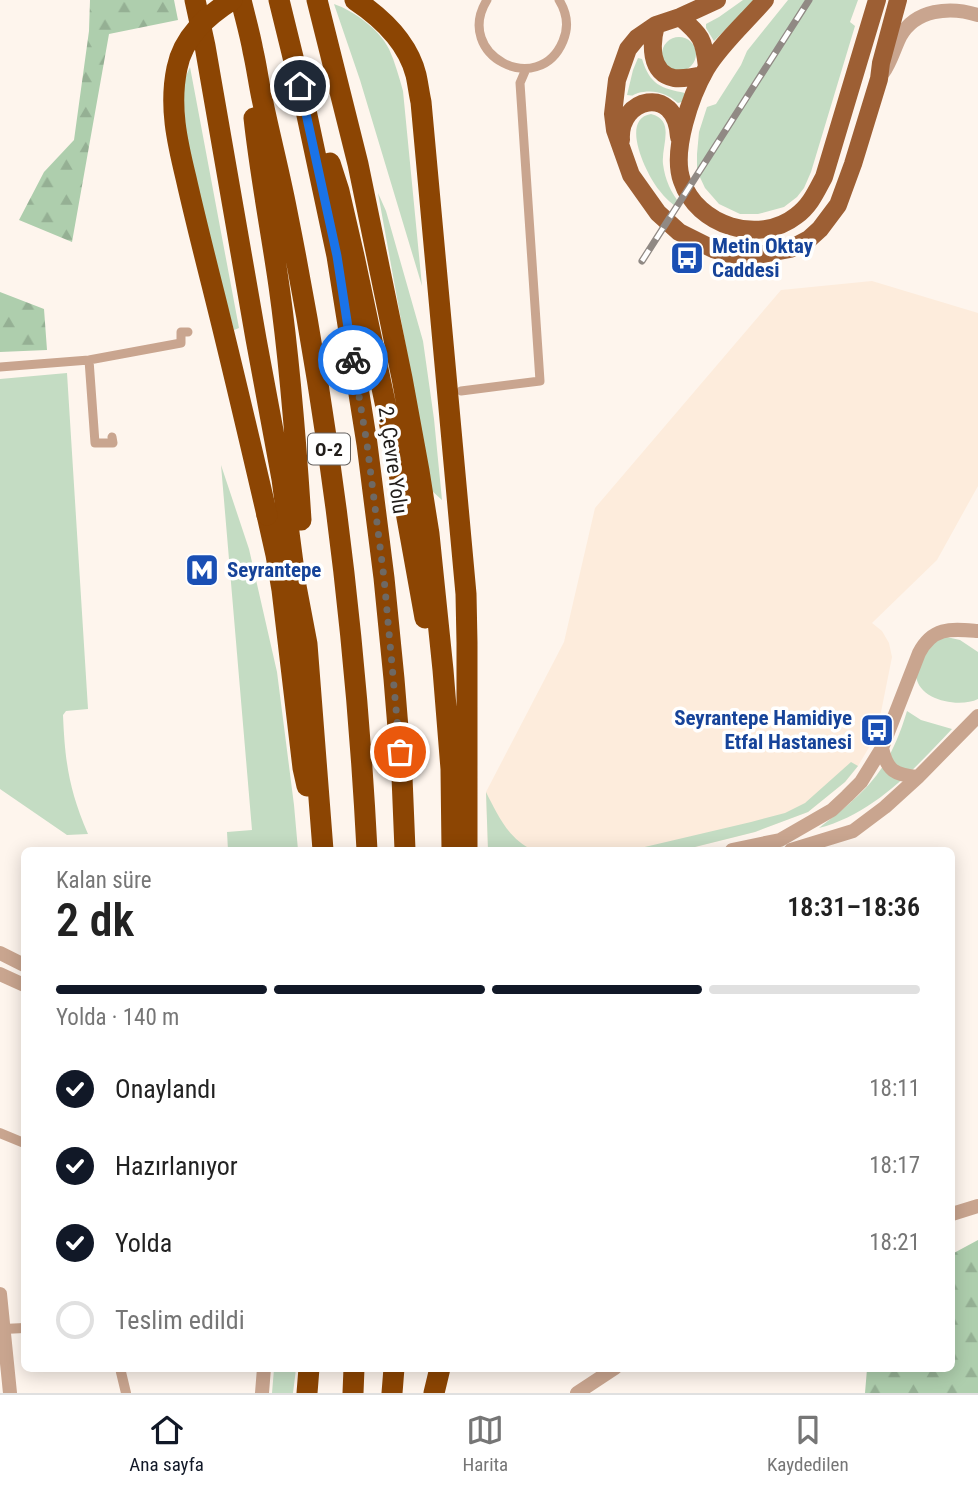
<!DOCTYPE html>
<html lang="tr">
<head>
<meta charset="utf-8">
<style>
	:root { --surface:#fff; --page:#f6f6f6; --text:#222; --muted:#767676; --line:#e0e0e0; --accent:#111827 }
	body { margin:0; font-family:"Roboto Condensed",sans-serif; background:var(--page); color:var(--text); height:100vh; display:flex; flex-direction:column; font-size:26px; white-space:nowrap }
	* { box-sizing:border-box; margin:0 }
	p { font-size:23px; color:var(--muted) }
	.icon { flex:none; width:38px; height:38px; fill:none; stroke:currentColor; stroke-width:2; stroke-linecap:round; stroke-linejoin:round }
	.map { position:relative; flex:1; overflow:hidden }
	.sheet { position:absolute; left:21px; top:847px; width:934px; height:525px; display:flex; flex-direction:column; background:var(--surface); border-radius:10px; box-shadow:0 4px 18px #0003 }
	.sheet>* { flex:none }
	.pin { position:absolute; display:grid; place-items:center; width:60px; height:60px; color:#fff; margin:-30px; border:4px solid #fff; border-radius:50%; box-shadow:0 2px 7px #0007 }
	.courier { position:absolute; display:grid; place-items:center; width:70px; height:70px; margin:-35px; border:5px solid #1a73e8; border-radius:50%; background:#fff; color:#222; box-shadow:0 2px 9px #0007 }
	.head em { font-style:normal; font-weight:600 }
	.head div { display:flex; flex-direction:column-reverse }
	.head { display:flex; align-items:center; justify-content:space-between; height:119px; padding:0 35px }
	h1 { font-size:46px; font-weight:600; line-height:52px }
	.bar { display:grid; grid-template-columns:repeat(4,1fr); gap:10px 7px; align-content:center; height:84px; padding:0 35px }
	.bar i { height:9px; border-radius:5px; background:var(--line) }
	.bar .active { background:var(--accent) }
	.bar p { grid-column:span 4 }
	ol { padding:0 35px; list-style:none }
	li { display:flex; align-items:center; gap:21px; height:77px }
	li p { margin-inline-start:auto }
	li .icon { padding:7px; border-radius:50%; background:var(--accent); color:#fff; stroke-width:4 }
	li:last-child { color:var(--muted) }
	li i { width:38px; height:38px; border:4px solid var(--line); border-radius:50% }
	.dock { display:flex; justify-content:space-around; align-items:center; height:98px; border-top:2px solid var(--line); background:var(--surface); font-size:19px; color:var(--muted) }
	.dock a { display:grid; justify-items:center; gap:4px }
	.dock .active { color:var(--accent) }
	.map>svg:first-child { display:block }
	.built { fill:#fdecdc }
	.grass { fill:#c4dcc3 }
	.forest { fill:url(#forest-firs) }
	.lines { fill:none; stroke-linecap:round; stroke-linejoin:round }
	.pedestrian { stroke:#c9a58f; stroke-width:9 }
	.minor { stroke:#c9a58f; stroke-width:10 }
	.tertiary { stroke:#c9a58f; stroke-width:14 }
	.primary { stroke:#9d5f34; stroke-width:18 }
	.motorway { stroke:#8c4503; stroke-width:21 }
	.rail-casing { stroke:#908984; stroke-width:7 }
	.rail { stroke:#fff; stroke-width:4.5; stroke-dasharray:13; stroke-linecap:butt }
	.motorway-bridge { stroke:#8c4503; stroke-width:21 }
	.done { stroke:#6e6964; stroke-width:7; stroke-dasharray:0 12.6 }
	.route { stroke:#1a73e8; stroke-width:9 }
	.labels { text-anchor:middle; dominant-baseline:central; stroke-width:7; stroke-linejoin:round; paint-order:stroke }
	.shield { fill:#fff; stroke:#64615f; stroke-width:2 }
	.shield-label { font-size:19px; font-weight:bold; fill:#211d1a }
	.transit-label { font-size:21px; font-weight:bold; fill:#164399; stroke:#fff; text-anchor:start }
	.street-label { font-size:21px; fill:#211d1a; stroke:#fff }
</style>
</head>
<body>
<div class="map">
<svg width="978" height="1393" viewBox="0 0 978 1393">
	<defs>
		<pattern id="forest-firs" width="22" height="20" patternUnits="userSpaceOnUse" patternTransform="scale(1.75)"><rect width="22" height="20" fill="#aecead"/><path d="M5 1l3.5 6h-7zM16 11l3.5 6h-7z" fill="#95b094"/></pattern>
	</defs>
	<rect width="100%" height="100%" fill="#fef5ed"/>
	<!-- built -->
	<path class="built" d="M872,281L978,313V486L937,560L872,623L882,631L889,643L892,657L879,722L871,744L858,766L845,782L808,812L755,832L683,850H488L486,792L564,642L595,508L781,290Z"/>
	<!-- grass -->
	<path class="grass" d="M743,0H755L714,41L706,28V24L719,17Z
		M788,0H858L850,22L855,26L811,172L804,188L797,197L784,207L758,214H740L719,204L705,188L697,171V154L699,132L707,107L716,104L741,65L747,51Z
		M334,4C354,11 379,29 389,49C395,62 399,77 403,91L422,286L360,80Z
		M662 54a17 17 0 1 1 34 0a17 17 0 1 1-34 0Z
		M638,58L642,59C650,85 661,88 685,93L682,102L678,103C667,93 653,89 638,93C629,96 637,96 627,95L633,70Z
		M190,67L239,328L234,330L204,223L185,131L183,83Z
		M651,114C676,120 661,146 663,164C665,180 671,193 681,205L679,209C672,204 665,198 659,190C647,175 619,119 651,114Z
		M378,193L386,211L423,341L434,419L442,500L432,491Z
		M67,373L88,709L66,711L63,715C65,762 69,790 88,834L67,835L0,789V379Z
		M221,465L249,549L277,672L294,805L298,850H228L227,832L252,830Z
		M942,636L960,640L978,652V699C960,708 919,701 916,676C915,670 918,660 919,654Z
		M907,711L921,720L952,729C914,769 874,814 819,828C867,791 889,771 907,711Z
		M851,762L858,766L845,782L808,812L755,832L683,850H632L751,822L785,813L805,803Z
		M486,792C497,814 509,840 533,850H488Z
		M274,1369H296L293,1393H272Z"/>
	<!-- forest -->
	<path class="forest" d="M90,0H174L178,20L109,34L72,242L19,220L44,172L74,140L89,31Z
		M0,292L44,309L47,350L0,352Z
		M978,1240V1393H865L867,1369L952,1368V1254Z"/>
	<g class="lines">
		<!-- pedestrian -->
		<path class="pedestrian" d="M487,0C453,55 539,99 563,41C569,27 567,13 559,0
			M89,360L95,443H113L112,437
			M0,367L89,360L181,343V332H188
			M461,391L540,381L520,83L526,69"/>
		<!-- minor -->
		<path class="minor" d="M0,1133L24,1143
			M4,1329L24,1328
			M120,1368L126,1393"/>
		<!-- tertiary -->
		<path class="tertiary" d="M883,73C891,62 894,49 900,37C915,9 950,6 978,15
			M882,748C887,771 895,775 918,777
			M732,850L780,840L832,810L847,796L861,782L882,748L919,653C933,626 952,629 978,631
			M791,850L853,831L885,807L918,777L978,716
			M0,953L24,965
			M0,974L24,985
			M952,1214L978,1206
			M0,1294L10,1393
			M262,1393L264,1368
			M577,1393L615,1368"/>
		<!-- primary -->
		<path class="primary" d="M717,0L680,17L656,25L637,38L628,49L617,80L613,114L615,130L631,175L658,213L679,232L713,249L730,254L752,256L790,249L809,239L820,229L838,205L853,164L879,79L881,63L898,0
			M765,0C747,21 720,45 706,69C691,95 671,151 682,181C697,226 759,245 796,216C810,206 816,192 824,177L877,0
			M680,17C701,35 704,39 707,67
			M656,25C651,43 649,73 674,78C684,79 694,77 703,75
			M621,140C618,98 676,83 679,137"/>
		<!-- motorway -->
		<path class="motorway" d="M195,0L205,46L256,339L282,479L296,586L307,644L323,850
			M241,0C245,17 250,34 253,51C257,68 259,86 263,103C271,141 281,179 288,217C330,427 356,637 367,850
			M279,0L305,106L337,256L367,444L384,578L394,679L402,777L405,850
			M317,0L358,164L402,378L419,471L429,534L443,670L451,769L452,850
			M355,0C382,18 408,43 416,75C418,84 419,93 421,102L466,594L467,643V850
			M254,118C260,174 271,230 279,286C290,364 296,442 301,520
			M330,163L339,191L354,256L393,440L425,618
			M267,515L276,555L282,590L303,768L307,786
			M307,1393L309,1368
			M353,1393L354,1368
			M392,1393L394,1368
			M434,1393L440,1368"/>
		<!-- rail casing -->
		<g class="rail-casing">
			<path id="rail" d="M642,261L809,0"/>
		</g>
		<!-- rail -->
		<use href="#rail" class="rail"/>
		<!-- motorway-bridge -->
		<path class="motorway-bridge" d="M232,0C207,16 183,37 177,68C169,106 177,141 186,178C195,218 205,257 215,297C233,369 250,442 267,515"/>
	</g>
	<g class="lines">
		<!-- done -->
		<path class="done" d="M353,360L367,444L384,578L400,752"/>
		<!-- route -->
		<path class="route" d="M300,86L337,256L353,360"/>
	</g>
	<!-- icons -->
	<defs>
		<g id="bus-square" transform="scale(1.75)"><rect x="-9" y="-9" width="18" height="18" rx="4" fill="#1a4fb4" stroke="#fff"/><path d="M-5-6H5V4H4V6H2V4H-2V6H-4V4H-5ZM-3.5-4V0h7V-4ZM-3.5 1.2v1.5H-2V1.2ZM2 1.2v1.5H3.5V1.2Z" fill="#fff"/></g>
		<g id="metro-square" transform="scale(1.75)"><rect x="-9" y="-9" width="18" height="18" rx="4" fill="#1a4fb4" stroke="#fff"/><path d="M-5.5 5V-5H-3L0 0L3-5H5.5V5H3V-.5L0 4L-3-.5V5Z" fill="#fff"/></g>
	</defs>
	<g fill-rule="evenodd">
		<use href="#bus-square" x="687" y="258"/>
		<use href="#metro-square" x="202" y="570"/>
		<use href="#bus-square" x="877" y="730"/>
	</g>
	<g class="labels">
		<!-- shield labels -->
		<rect class="shield" x="308" y="433.5" width="42" height="31" rx="5"/>
		<g class="shield-label">
			<text x="329" y="449">O-2</text>
		</g>
		<!-- transit labels -->
		<g class="transit-label">
			<text x="712" y="246">Metin Oktay<tspan x="712" dy="24">Caddesi</tspan></text>
			<text x="227" y="570">Seyrantepe</text>
			<text x="852" y="718" text-anchor="end">Seyrantepe Hamidiye<tspan x="852" dy="24">Etfal Hastanesi</tspan></text>
		</g>
		<!-- street labels -->
		<g class="street-label">
			<text transform="translate(393 460) rotate(82)">2. Çevre Yolu</text>
		</g>
	</g>
</svg>
<div class="pin" style="left:400px;top:752px;background:#ea580c"><svg class="icon" aria-label="bag" viewBox="0 0 24 24"><path d="M5 8h14l-1 12H6zM9 8a3 3 0 0 1 6 0"/></svg></div>
<div class="pin" style="left:300px;top:86px;background:#1f2937"><svg class="icon" aria-label="home" viewBox="0 0 24 24"><path d="M3 11l9-7 9 7M6 9v11h12V9"/></svg></div>
<div class="courier" style="left:353px;top:360px"><svg class="icon" aria-label="bike" viewBox="0 0 24 24"><circle cx="6" cy="16" r="4"/><circle cx="18" cy="16" r="4"/><path d="M6 16l4-8h5l3 8M10 8l3 8H6M13 5h3"/></svg></div>
<section class="sheet">
<div class="head"><div><h1>2 dk</h1><p>Kalan süre</p></div><em>18:31–18:36</em></div>
<div class="bar"><i class="active"></i><i class="active"></i><i class="active"></i><i></i><p>Yolda · 140 m</p></div>
<ol>
<li><svg class="icon" aria-label="check" viewBox="0 0 24 24"><path d="M5 12l5 5 9-10"/></svg>Onaylandı<p>18:11</p></li>
<li><svg class="icon" aria-label="check" viewBox="0 0 24 24"><path d="M5 12l5 5 9-10"/></svg>Hazırlanıyor<p>18:17</p></li>
<li><svg class="icon" aria-label="check" viewBox="0 0 24 24"><path d="M5 12l5 5 9-10"/></svg>Yolda<p>18:21</p></li>
<li><i></i>Teslim edildi</li>
</ol>
</section>
</div>
<nav class="dock">
<a class="active"><svg class="icon" aria-label="home" viewBox="0 0 24 24"><path d="M3 11l9-7 9 7M6 9v11h12V9"/></svg>Ana sayfa</a>
<a><svg class="icon" aria-label="map" viewBox="0 0 24 24"><path d="M3 6l6-2 6 2 6-2v14l-6 2-6-2-6 2zM9 4v14M15 6v14"/></svg>Harita</a>
<a><svg class="icon" aria-label="saved" viewBox="0 0 24 24"><path d="M7 4h10v16l-5-4-5 4z"/></svg>Kaydedilen</a>
</nav>
</body>
</html>
